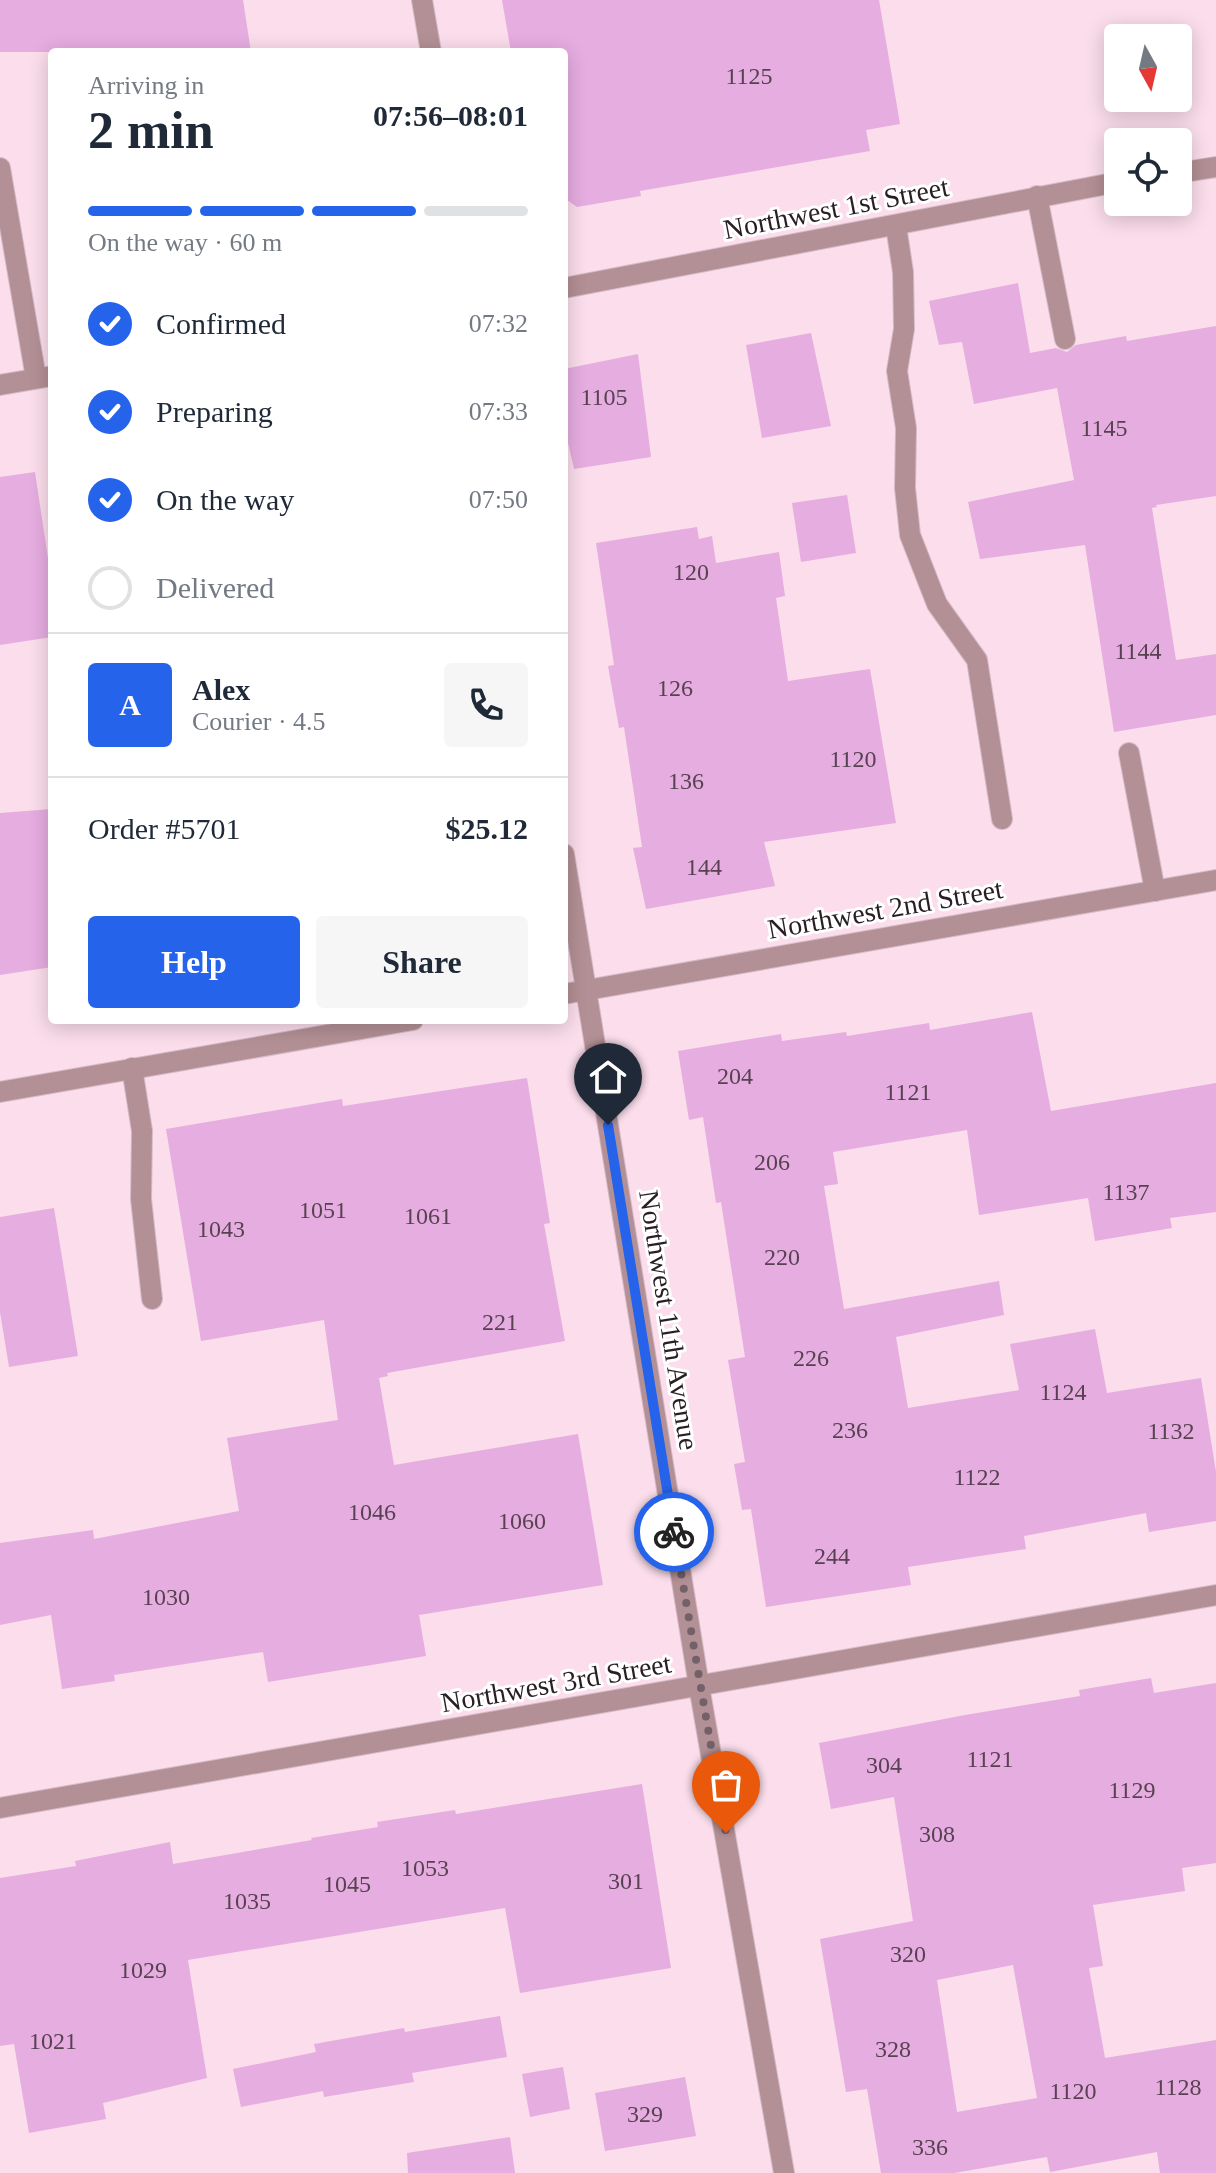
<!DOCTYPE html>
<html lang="en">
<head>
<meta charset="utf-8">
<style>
	:root { --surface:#fff; --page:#f6f6f7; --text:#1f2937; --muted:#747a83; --line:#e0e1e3; --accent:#2563eb }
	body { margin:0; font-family:Georgia,serif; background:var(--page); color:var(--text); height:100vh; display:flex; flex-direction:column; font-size:30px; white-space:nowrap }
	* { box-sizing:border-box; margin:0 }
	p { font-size:26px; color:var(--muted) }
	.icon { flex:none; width:44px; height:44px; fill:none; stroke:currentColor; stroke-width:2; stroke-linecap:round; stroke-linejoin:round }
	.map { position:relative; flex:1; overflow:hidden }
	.details { position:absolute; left:48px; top:48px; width:520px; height:976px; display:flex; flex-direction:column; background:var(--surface); border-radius:8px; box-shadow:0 4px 20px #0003 }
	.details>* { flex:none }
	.needle { width:52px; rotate:172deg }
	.tools { position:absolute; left:1104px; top:24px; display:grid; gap:16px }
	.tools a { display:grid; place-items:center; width:88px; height:88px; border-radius:8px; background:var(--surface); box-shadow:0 4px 20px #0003; font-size:40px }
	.pin { position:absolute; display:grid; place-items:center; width:68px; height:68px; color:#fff; margin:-82px -34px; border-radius:50% 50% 50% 0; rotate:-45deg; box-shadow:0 0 8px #0007 }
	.pin .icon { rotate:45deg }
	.courier { position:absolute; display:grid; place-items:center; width:80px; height:80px; margin:-40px; border:6px solid #2563eb; border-radius:50%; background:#fff; color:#222; box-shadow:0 2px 10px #0007 }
	.summary em { font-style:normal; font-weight:600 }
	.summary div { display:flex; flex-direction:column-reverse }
	.summary { display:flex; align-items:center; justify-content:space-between; height:136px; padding:0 40px }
	h1 { font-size:52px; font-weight:600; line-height:60px }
	.bar { display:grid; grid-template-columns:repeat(4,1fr); gap:12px 8px; align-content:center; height:96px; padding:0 40px }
	.bar i { height:10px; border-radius:6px; background:var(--line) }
	.bar .current { background:var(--accent) }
	.bar p { grid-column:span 4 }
	.line { display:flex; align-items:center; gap:20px; padding:0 40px; border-top:2px solid var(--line) }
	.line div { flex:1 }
	.round { display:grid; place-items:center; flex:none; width:84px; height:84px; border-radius:8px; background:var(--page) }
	ol { padding:0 40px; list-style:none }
	li { display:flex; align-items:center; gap:24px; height:88px }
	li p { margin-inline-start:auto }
	li .icon { padding:8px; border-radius:50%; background:var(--accent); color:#fff; stroke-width:4 }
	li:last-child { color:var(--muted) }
	li i { width:44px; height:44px; border:4px solid var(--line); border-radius:50% }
	.button { display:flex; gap:16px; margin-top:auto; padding:16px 40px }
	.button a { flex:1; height:92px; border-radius:8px; background:var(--accent); color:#fff; font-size:32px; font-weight:600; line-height:92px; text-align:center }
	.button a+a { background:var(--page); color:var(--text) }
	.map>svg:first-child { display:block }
	.building { fill:#e6ade0; fill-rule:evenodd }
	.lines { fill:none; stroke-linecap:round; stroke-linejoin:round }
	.lane-casing { stroke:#d5bbc7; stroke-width:22 }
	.street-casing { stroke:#d5bbc7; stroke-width:22 }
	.lane { stroke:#b39095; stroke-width:20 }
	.street { stroke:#b39095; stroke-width:20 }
	.done { stroke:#726169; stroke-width:8; stroke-dasharray:0 14.4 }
	.route { stroke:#2563eb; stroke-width:10 }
	.labels { text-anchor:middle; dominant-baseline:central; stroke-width:6; stroke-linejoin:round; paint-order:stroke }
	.number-label { font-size:24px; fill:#584252 }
	.street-label { font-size:28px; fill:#281e23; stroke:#fff }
</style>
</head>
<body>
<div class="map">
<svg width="1216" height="2173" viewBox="0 0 1216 2173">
	<rect width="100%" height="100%" fill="#fbddeb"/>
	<!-- building -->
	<path class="building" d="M0,0H243L251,52H0Z
		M502,0H879L900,124L866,130L870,151L640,191L641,196L577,207L564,198V52H511Z
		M1018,283L1030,353L1056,348L1067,352L1076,345L1126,336L1127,341L1216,326V496L1156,505L1157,507L1152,508L1176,660L1216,654V715L1114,732L1085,545L980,559L968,502L1074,480L1057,388L974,404L962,342L939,345L929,301Z
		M811,333L831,426L762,438L746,345Z
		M638,354L651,457L574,469L564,425V369Z
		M35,472L52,585V637L0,645V477Z
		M847,495L856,553L801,562L792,503Z
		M697,527L699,539L712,536L716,563L779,552L785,596L776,598L788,681L870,669L896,823L764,842L775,886L646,909L633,848L642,847L624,727L619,728L608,666L614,665L596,543Z
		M52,809V967L0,975V813Z
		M1032,1012L1051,1111L1216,1083V1212L1170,1218L1172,1228L1095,1241L1088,1198L979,1215L967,1130L833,1152L838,1184L824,1186L844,1309L999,1281L1004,1315L896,1337L908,1408L1019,1390L1010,1344L1095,1329L1107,1393L1201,1378L1216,1472V1521L1149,1532L1146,1513L1024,1536L1026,1549L908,1567L911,1585L766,1607L751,1509L742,1510L734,1464L745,1462L728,1360L745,1357L721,1202L716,1203L703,1117L689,1120L678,1051L781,1034L782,1041L846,1032L847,1036L929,1023L930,1030Z
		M527,1078L550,1223L544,1224L565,1341L387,1373L388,1376L379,1378L394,1465L578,1434L603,1585L419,1615L426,1656L268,1682L263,1652L114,1675L115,1681L62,1689L51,1615L0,1625V1543L93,1530L94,1539L239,1511L227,1438L338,1420L324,1320L201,1341L166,1129L342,1099L343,1106Z
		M54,1208L78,1356L9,1367L0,1312V1217Z
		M1151,1678L1154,1693L1216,1683V1863L1182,1868L1185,1891L1093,1905L1103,1966L1089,1968L1105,2058L1216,2040V2173H1160L1157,2152L1050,2172L1047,2157L954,2173H881L867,2089L846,2092L820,1939L913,1921L894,1797L831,1809L819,1743L965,1715L1080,1696L1079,1690ZM1013,1965L1037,2098L957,2112L937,1980Z
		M642,1784L671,1968L520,1993L505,1908L188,1960L207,2078L103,2103L106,2119L29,2133L14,2044L0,2046V1878L76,1866L75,1861L170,1842L173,1864L312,1840L311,1838L378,1827L377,1822L455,1810L456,1814Z
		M500,2016L507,2057L412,2073L414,2082L324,2097L323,2091L241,2107L233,2069L316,2052L314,2044L404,2028L405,2032Z
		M563,2067L570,2109L530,2117L522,2074Z
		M685,2077L696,2136L605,2151L595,2093Z
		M510,2137L515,2173H408L407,2153Z"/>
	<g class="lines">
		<!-- lane casing -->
		<g class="lane-casing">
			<path id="lane" d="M0,168L36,378
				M1037,196L1065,339
				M896,226L903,272L904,329L897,371L906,428L905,488L910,535L937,604L977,660L1002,819
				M1129,753L1155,891
				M132,1068L142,1131L141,1199L152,1299"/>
		</g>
		<!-- street casing -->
		<g class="street-casing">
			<path id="street" d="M422,0L431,52
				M1178,173L1216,167
				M564,288L1118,182
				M0,385L52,376
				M564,854L699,1686L784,2173
				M564,994L1216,880
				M0,1092L413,1020
				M0,1808L1216,1595"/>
		</g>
		<!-- lane -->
		<use href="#lane" class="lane"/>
		<!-- street -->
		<use href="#street" class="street"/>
	</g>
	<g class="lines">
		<!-- done -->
		<path class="done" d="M674,1532L726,1833"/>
		<!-- route -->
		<path class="route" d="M608,1125L674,1532"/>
	</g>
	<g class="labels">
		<!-- number labels -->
		<g class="number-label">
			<text x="749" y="76">1125</text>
			<text x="604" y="397">1105</text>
			<text x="1104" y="428">1145</text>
			<text x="691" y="572">120</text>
			<text x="1138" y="651">1144</text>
			<text x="675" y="688">126</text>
			<text x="853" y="759">1120</text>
			<text x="686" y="781">136</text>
			<text x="704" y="867">144</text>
			<text x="735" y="1076">204</text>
			<text x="908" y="1092">1121</text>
			<text x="772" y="1162">206</text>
			<text x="1126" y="1192">1137</text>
			<text x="323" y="1210">1051</text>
			<text x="428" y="1216">1061</text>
			<text x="221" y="1229">1043</text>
			<text x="782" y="1257">220</text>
			<text x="500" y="1322">221</text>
			<text x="811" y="1358">226</text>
			<text x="1063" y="1392">1124</text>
			<text x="850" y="1430">236</text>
			<text x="1171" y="1431">1132</text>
			<text x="977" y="1477">1122</text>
			<text x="372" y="1512">1046</text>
			<text x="522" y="1521">1060</text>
			<text x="832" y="1556">244</text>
			<text x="166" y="1597">1030</text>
			<text x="990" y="1759">1121</text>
			<text x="884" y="1765">304</text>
			<text x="1132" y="1790">1129</text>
			<text x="937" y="1834">308</text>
			<text x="425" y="1868">1053</text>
			<text x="626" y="1881">301</text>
			<text x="347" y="1884">1045</text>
			<text x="247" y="1901">1035</text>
			<text x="908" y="1954">320</text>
			<text x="143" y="1970">1029</text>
			<text x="53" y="2041">1021</text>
			<text x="893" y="2049">328</text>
			<text x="1178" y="2087">1128</text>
			<text x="1073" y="2091">1120</text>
			<text x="645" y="2114">329</text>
			<text x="930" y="2147">336</text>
		</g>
		<!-- street labels -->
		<g class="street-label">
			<text transform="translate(836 208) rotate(-11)">Northwest 1st Street</text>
			<text transform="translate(885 909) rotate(-10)">Northwest 2nd Street</text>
			<text transform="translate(669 1320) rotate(81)">Northwest 11th Avenue</text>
			<text transform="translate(556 1683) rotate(-10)">Northwest 3rd Street</text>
		</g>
	</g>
</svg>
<div class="tools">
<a><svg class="needle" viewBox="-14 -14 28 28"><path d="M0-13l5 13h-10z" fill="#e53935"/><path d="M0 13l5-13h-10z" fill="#747a83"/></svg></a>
<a><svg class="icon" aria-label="locate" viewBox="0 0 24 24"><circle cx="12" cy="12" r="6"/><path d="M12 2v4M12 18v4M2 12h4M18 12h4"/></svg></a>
</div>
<div class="pin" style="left:726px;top:1833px;background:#ea580c"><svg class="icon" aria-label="bag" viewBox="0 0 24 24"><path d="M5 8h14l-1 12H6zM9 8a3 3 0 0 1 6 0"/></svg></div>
<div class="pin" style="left:608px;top:1125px;background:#1f2937"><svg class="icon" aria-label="home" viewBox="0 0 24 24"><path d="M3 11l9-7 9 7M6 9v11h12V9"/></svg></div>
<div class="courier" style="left:674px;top:1532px"><svg class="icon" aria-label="bike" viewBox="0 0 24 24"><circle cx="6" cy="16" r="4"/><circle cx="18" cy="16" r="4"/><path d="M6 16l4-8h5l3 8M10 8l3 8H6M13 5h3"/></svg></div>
<section class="details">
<div class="summary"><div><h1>2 min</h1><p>Arriving in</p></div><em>07:56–08:01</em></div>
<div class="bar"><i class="current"></i><i class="current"></i><i class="current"></i><i></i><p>On the way · 60 m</p></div>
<ol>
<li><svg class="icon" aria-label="check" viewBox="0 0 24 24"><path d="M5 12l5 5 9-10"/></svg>Confirmed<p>07:32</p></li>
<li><svg class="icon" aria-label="check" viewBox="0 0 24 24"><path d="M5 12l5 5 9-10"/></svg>Preparing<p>07:33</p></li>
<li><svg class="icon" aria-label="check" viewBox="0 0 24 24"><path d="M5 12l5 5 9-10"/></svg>On the way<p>07:50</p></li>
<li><i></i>Delivered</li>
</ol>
<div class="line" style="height:144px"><b class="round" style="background:var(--accent);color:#fff">A</b><div><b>Alex</b><p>Courier · 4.5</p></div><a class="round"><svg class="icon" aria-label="phone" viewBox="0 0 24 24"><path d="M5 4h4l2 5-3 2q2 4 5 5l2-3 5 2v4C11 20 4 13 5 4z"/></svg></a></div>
<div class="line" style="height:104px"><div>Order #5701</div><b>$25.12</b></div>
<div class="button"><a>Help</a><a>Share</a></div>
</section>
</div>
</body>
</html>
